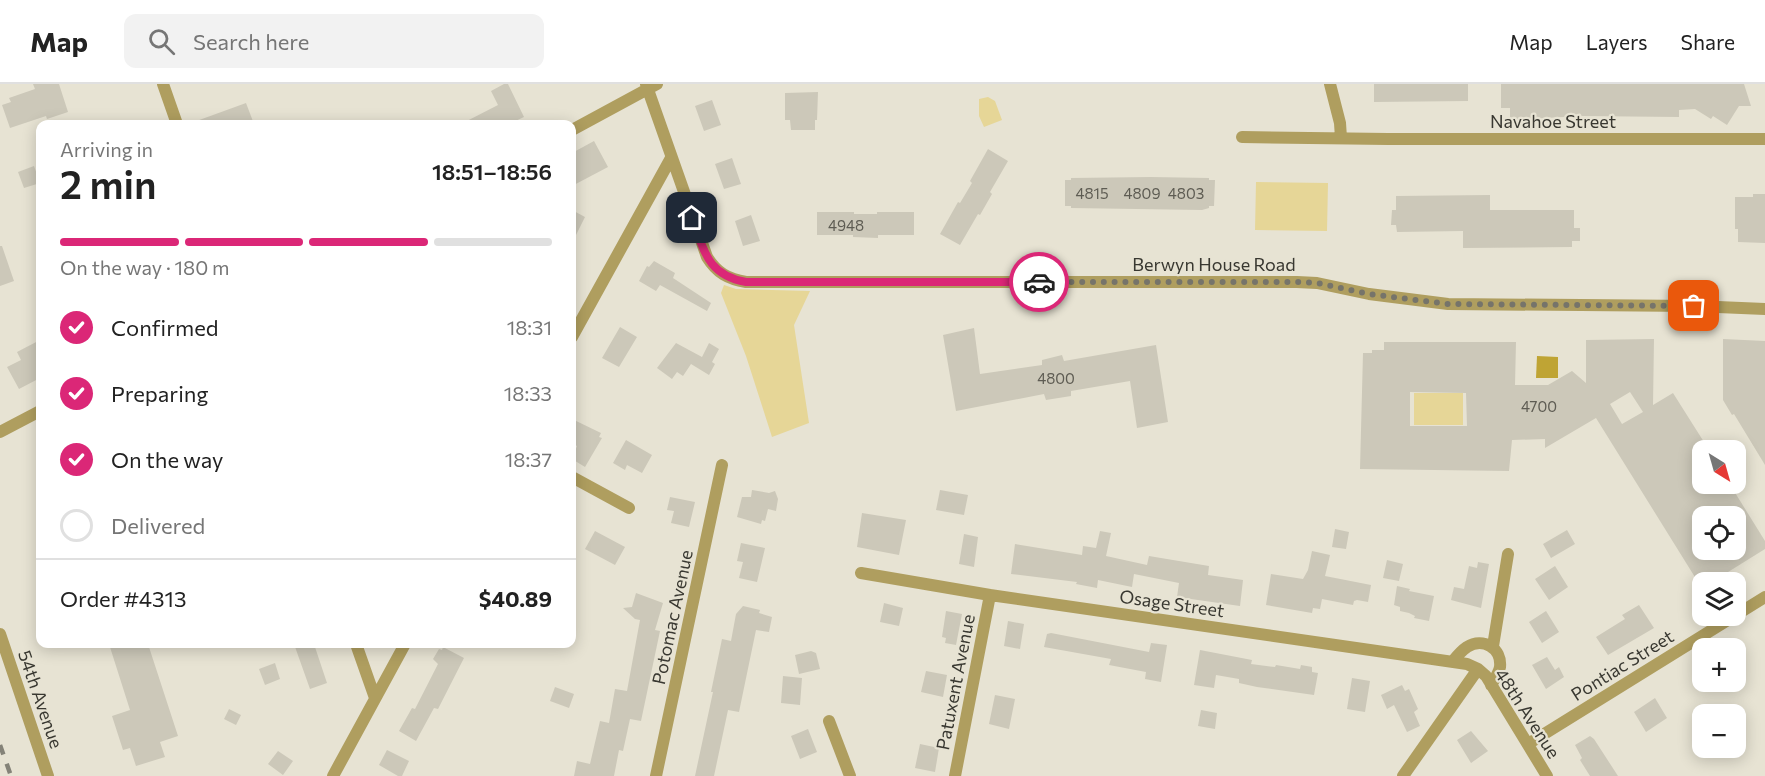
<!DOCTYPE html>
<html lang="en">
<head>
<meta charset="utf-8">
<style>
	:root { --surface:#fff; --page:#f2f2f2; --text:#222; --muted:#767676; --line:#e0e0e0; --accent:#db2777 }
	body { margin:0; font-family:Commissioner,sans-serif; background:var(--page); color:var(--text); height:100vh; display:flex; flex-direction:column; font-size:22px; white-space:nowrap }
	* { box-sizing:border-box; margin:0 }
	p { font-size:20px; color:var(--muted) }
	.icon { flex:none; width:33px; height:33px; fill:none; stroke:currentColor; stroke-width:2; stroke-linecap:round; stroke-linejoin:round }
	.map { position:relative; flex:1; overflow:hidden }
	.drawer { position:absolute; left:36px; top:36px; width:540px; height:528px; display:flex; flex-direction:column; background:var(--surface); border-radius:12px; box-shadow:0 3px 15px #0003 }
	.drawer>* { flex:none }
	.needle { width:39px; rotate:143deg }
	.buttons { position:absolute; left:1692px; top:356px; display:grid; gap:12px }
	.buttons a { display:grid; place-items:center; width:54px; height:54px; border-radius:12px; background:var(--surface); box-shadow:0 3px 15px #0003; font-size:30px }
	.pin { position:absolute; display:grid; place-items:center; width:51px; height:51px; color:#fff; margin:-26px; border-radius:12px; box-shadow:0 3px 9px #0006 }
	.courier { position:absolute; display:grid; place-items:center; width:60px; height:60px; margin:-30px; border:4px solid #db2777; border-radius:50%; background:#fff; color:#222; box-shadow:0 2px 8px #0007 }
	.headline em { font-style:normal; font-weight:600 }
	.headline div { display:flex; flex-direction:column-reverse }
	.headline { display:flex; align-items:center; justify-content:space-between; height:102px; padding:0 24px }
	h1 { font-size:39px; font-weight:600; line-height:45px }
	.bar { display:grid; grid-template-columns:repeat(4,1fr); gap:9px 6px; align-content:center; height:72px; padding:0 24px }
	.bar i { height:8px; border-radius:4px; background:var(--line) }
	.bar .on { background:var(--accent) }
	.bar p { grid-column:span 4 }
	.line { display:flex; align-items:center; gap:15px; padding:0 24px; border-top:2px solid var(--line) }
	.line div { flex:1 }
	ol { padding:0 24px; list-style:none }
	li { display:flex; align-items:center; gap:18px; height:66px }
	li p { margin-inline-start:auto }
	li .icon { padding:6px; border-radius:50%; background:var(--accent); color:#fff; stroke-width:4 }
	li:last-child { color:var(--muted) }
	li i { width:33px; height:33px; border:3px solid var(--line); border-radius:50% }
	header { display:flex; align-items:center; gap:36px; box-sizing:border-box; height:84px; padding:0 30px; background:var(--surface); border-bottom:2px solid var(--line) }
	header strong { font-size:28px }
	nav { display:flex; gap:33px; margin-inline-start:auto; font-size:21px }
	.search { width:420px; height:54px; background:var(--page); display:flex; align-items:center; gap:15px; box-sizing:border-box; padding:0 21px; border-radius:12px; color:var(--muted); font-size:22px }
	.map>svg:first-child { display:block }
	.green { fill:#e6d697 }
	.water { fill:#bfa434 }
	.building { fill:#ccc8b9; fill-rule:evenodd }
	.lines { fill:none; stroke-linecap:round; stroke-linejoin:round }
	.minor { stroke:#af9e5f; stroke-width:12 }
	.rail { stroke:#858378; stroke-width:4.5; stroke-dasharray:10 10; stroke-linecap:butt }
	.done { stroke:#76746a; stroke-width:6; stroke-dasharray:0 10.8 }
	.route { stroke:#db2777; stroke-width:8 }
	.labels { text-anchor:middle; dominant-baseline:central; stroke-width:4.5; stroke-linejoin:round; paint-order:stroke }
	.number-label { font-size:15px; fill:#5e5c53 }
	.street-label { font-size:18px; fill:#393831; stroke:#e7e3d3 }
</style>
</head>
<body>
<header>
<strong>Map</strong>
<div class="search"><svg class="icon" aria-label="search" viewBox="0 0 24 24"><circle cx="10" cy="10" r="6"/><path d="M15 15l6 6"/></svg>Search here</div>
<nav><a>Map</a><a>Layers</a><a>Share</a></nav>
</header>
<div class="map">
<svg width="1765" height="692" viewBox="0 0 1765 692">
	<rect width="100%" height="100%" fill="#e7e3d3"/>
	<!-- green -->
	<path class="green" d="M988,13L995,17L1002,36L984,43L979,32V15Z
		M1256,98L1328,99L1327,147L1255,146Z
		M724,201L736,205L810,207L794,241L809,339L772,353L746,272L721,209Z
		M1414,309H1463V341H1414Z"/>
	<!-- water -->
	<path class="water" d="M1537,272L1558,273V294H1536Z"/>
	<!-- building -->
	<path class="building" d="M33,0H59L68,28L47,35L46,32L10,44L2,21L11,18L9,14L35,5Z
		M504,0H508L524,33L509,40H461L498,21L491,7Z
		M1374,0H1468V17L1374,18Z
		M1501,0H1744L1751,22H1739L1727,41L1713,32L1711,35L1695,25L1679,26V33L1581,32L1510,36V24H1501Z
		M818,8L817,36H815V46H791L790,36H785V9Z
		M712,16L721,41L704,47L695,22Z
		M246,19L254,40H191V39Z
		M594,57L608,83L572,102V69Z
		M988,65L1008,77L990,108L992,110L980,131L978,130L960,161L940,150L958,118L960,119L972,99L970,97Z
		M732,74L741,100L724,105L715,80Z
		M34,82L40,99L24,104L18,88Z
		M1151,93L1209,94V96H1215L1214,122H1209V124L1202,126L1071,124V122H1065V96H1071V94Z
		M1753,110H1765V159L1738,158V145H1735V113H1753Z
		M1490,111V126H1574V144H1580V157H1572V163L1463,164V147L1397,148L1396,141H1391L1392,126H1396V112Z
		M572,126L585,133L572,159Z
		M817,128H854V130H877V128H914V151H878V154L853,153V151H817Z
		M751,131L760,157L743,162L735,137Z
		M0,162H2L14,197L0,202Z
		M654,177L675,189L673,194L711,219L707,227L660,201L656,207L639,197L647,182L649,183Z
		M620,243L637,253L619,283L602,274Z
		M974,244L980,290L1042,281V276L1062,271L1064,277L1156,261L1168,338L1137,344L1130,297L1071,307V312L1046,316L1044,310L956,327L943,251Z
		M1654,255L1653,321L1673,309L1709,366H1702V399H1729L1765,457V465L1712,498H1698L1596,334L1545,364V355L1512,356L1509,387L1360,385L1363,269H1372V266H1384V258H1516L1515,301H1548L1572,287L1586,299V256ZM1410,308L1466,309L1467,342H1410ZM1630,308L1643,328L1622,340L1610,320ZM1702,432H1736V465H1702Z
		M1723,255L1765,257V381L1734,330L1732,331L1723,316Z
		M40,256V294L19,305L7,283L21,276L17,268Z
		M676,259L702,273L709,259L719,265L712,278L715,280L709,291L691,280L683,292L677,288L672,295L657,284Z
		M572,335L601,349L599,353L602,354L585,383L572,375L577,362L572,359Z
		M626,356L652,371L642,389L627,381L625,386L613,379Z
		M752,406L769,409L775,407L778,415L776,427L768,425L765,437L762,436L761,440L737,433L742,413H751Z
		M940,406L968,411L964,431L936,426Z
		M670,413L695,418L689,443L671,439L674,427L667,426Z
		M862,429L906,436L899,471L857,463Z
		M1335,445L1349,448L1346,465L1332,463Z
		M1567,446L1575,460L1551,474L1543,460Z
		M595,447L625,463L615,481L585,465Z
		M1100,447L1111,449L1106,472L1147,481L1149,472L1209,482L1208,491L1243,496L1240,522L1177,513L1179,499L1134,490L1132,503L1098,496L1097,504L1076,500L1077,498L1011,490L1015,460L1082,471L1083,462L1096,464Z
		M964,450L978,453L974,483L959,480Z
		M741,459L765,464L757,498L739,494L743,478L737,477Z
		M1312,467L1330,471L1325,492L1371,501L1368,518L1357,516L1354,517L1353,521L1322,515L1320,525L1313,524L1312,529L1266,521L1271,490L1303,495L1308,486Z
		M1387,476L1403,480L1399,497L1383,494Z
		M1478,478L1489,480L1481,524L1451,516L1454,503L1464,505L1469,482L1477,484Z
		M1555,482L1568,503L1549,516L1535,495Z
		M1397,502L1410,505L1409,507L1434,512L1429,537L1414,534L1415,532L1409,529L1400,527V523L1394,521Z
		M636,509L663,519L655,546L660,547L641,637L630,635L623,667L619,666L614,692H574L577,677L590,680L600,637L609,639L615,605L627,607L640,536L635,535L623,524L632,523Z
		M884,519L903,524L899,542L880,538Z
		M1639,521L1654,544L1608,571L1596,553L1625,535L1622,531Z
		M743,522L760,526L759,529L772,533L769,548L756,546L739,628L728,626L714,692H695L713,608H711L722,555L731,557L736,530Z
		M946,527L962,530L956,561L945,559L946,554L942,553Z
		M1546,527L1559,548L1542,559L1529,538Z
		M1008,537L1024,540L1020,565L1004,562Z
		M1051,549L1149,568L1151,559L1167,561L1161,598L1145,595L1146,588L1109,581L1111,575L1044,563L1047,550Z
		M109,560H148L178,652L160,658L165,673L136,682L130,664L123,666L112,632L130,626Z
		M294,560H314L327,599L310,605Z
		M443,563L464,574L438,625L434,624L416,657L399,647L412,624L415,625L438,580L433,575L439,565L442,566Z
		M1200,566L1252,576L1251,580L1275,583L1276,581L1300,585L1301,581L1312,583V588L1318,589L1314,611L1257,603L1239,599V595L1216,591L1214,604L1194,601Z
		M811,567L816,569L820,585L799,590L795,571Z
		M1547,573L1555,586L1559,583L1564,593L1546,605L1532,581Z
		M275,579L280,595L265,601L259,585Z
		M926,587L947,591L943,613L921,608Z
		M783,592L802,594L800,621L781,619Z
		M1352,594L1370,597L1365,628L1347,625Z
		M1402,601L1405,607L1409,605L1418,625L1414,628L1420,642L1407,648L1394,621L1387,625L1381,611Z
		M555,603L574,610L569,624L550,617Z
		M995,611L1015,615L1009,645L989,640Z
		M1655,614L1667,634L1646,648L1634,628Z
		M229,625L241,631L236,641L224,635Z
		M1201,626L1217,629L1215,645L1198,642Z
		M808,645L817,668L800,675L791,652Z
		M1471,647L1488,667L1471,679L1457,656Z
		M1590,652L1594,655L1618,692H1590L1580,676L1582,674L1575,661Z
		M920,660L939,664L935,688L915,684Z
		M387,666L409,677L402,692H398L379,681Z
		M278,667L293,677L283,691L268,680Z"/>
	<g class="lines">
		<!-- minor -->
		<path class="minor" d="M163,0L177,40
			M646,0L707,173C717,189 728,195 746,198H1297L1317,199L1369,210L1448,220L1694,222L1765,225
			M1330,0L1340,39L1341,54
			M572,46L657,0
			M1242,53L1388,55H1765
			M572,253L671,74
			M0,348L40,327
			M572,393L629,424
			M861,489L990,511L1467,580L1478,585L1486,592L1547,692
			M0,550L48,692
			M356,560L375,614
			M1493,562L1508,470
			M1453,577C1457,572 1461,567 1467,563C1483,553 1502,564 1500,583C1499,589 1494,596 1491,601
			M829,637L850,692
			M1528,660L1765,513
			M333,692L405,560
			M656,692L722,381
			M955,692L990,511
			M1403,692L1478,585"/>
		<!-- rail -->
		<path class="rail" d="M0,661L11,692"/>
	</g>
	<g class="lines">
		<!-- done -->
		<path class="done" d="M1039,198H1297L1317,199L1369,210L1448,220L1694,222"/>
		<!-- route -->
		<path class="route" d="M692,134C704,166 707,191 746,198H1039"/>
	</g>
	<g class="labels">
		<!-- number labels -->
		<g class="number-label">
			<text x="1092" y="109">4815</text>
			<text x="1142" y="109">4809</text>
			<text x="1186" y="109">4803</text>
			<text x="846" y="141">4948</text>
			<text x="1056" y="294">4800</text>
			<text x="1539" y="322">4700</text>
		</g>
		<!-- street labels -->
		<g class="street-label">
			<text x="1553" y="37">Navahoe Street</text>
			<text x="1214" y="180">Berwyn House Road</text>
			<text transform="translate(1172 519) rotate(8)">Osage Street</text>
			<text transform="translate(672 533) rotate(-78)">Potomac Avenue</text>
			<text transform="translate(1622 581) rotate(-32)">Pontiac Street</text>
			<text transform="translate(955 598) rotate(-79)">Patuxent Avenue</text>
			<text transform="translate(41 615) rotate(71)">54th Avenue</text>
			<text transform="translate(1528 629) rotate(57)">48th Avenue</text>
		</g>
	</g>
</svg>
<div class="buttons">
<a><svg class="needle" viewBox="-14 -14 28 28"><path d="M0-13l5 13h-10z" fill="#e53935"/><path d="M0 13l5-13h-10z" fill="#767676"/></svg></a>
<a><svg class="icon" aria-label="locate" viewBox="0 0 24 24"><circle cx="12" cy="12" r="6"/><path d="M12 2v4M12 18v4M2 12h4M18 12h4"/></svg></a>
<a><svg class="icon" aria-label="layers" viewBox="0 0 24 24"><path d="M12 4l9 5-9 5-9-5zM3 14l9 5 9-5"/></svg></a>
<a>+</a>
<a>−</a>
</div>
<div class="pin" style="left:1694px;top:222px;background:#ea580c"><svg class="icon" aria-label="bag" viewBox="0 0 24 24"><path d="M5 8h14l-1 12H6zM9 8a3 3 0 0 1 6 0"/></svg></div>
<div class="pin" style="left:692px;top:134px;background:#1f2937"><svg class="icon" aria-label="home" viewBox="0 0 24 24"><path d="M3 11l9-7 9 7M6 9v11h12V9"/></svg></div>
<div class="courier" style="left:1039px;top:198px"><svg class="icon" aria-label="car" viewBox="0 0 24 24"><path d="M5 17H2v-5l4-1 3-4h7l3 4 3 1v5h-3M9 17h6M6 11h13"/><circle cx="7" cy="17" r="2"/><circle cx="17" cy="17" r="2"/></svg></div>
<section class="drawer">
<div class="headline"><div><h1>2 min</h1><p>Arriving in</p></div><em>18:51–18:56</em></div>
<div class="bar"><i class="on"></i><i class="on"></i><i class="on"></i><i></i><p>On the way · 180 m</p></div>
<ol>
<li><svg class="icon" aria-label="check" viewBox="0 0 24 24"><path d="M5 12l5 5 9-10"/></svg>Confirmed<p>18:31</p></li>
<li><svg class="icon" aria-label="check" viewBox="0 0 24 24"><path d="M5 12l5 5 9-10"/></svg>Preparing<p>18:33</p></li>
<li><svg class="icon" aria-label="check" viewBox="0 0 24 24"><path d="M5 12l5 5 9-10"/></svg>On the way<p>18:37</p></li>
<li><i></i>Delivered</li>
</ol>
<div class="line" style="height:78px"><div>Order #4313</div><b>$40.89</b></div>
</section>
</div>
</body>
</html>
